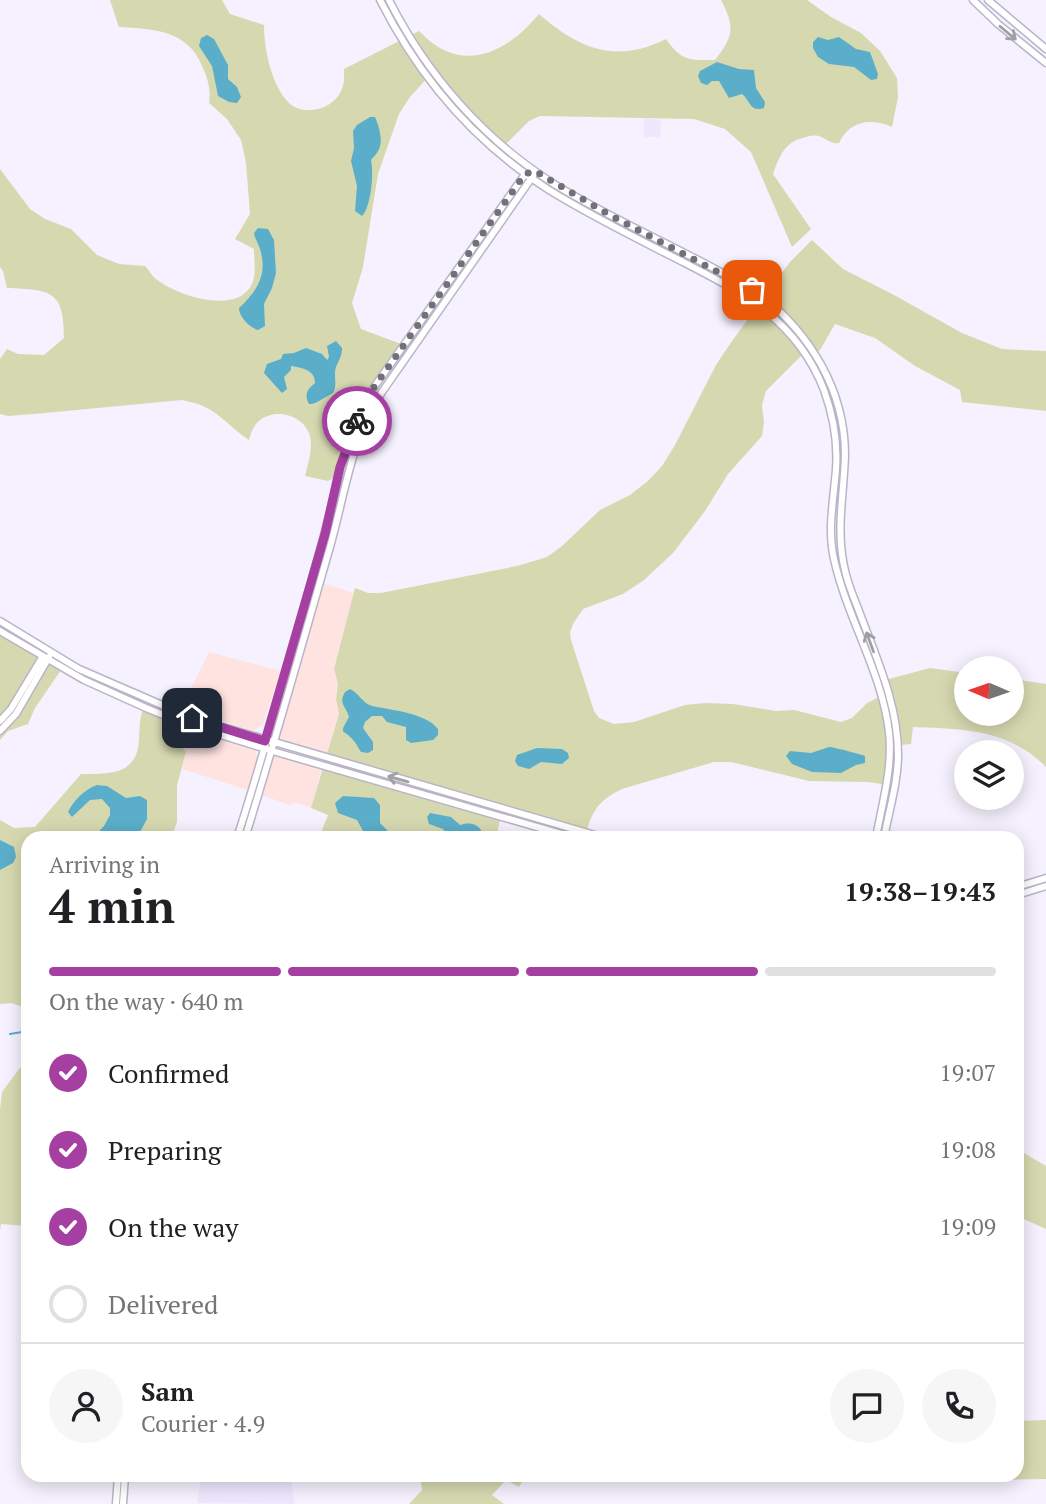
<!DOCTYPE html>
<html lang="en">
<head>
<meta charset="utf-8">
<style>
	:root { --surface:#fff; --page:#f6f6f6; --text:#202124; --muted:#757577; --line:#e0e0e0; --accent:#a63fa2 }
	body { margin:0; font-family:"PT Serif",serif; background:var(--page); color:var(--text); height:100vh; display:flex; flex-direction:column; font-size:26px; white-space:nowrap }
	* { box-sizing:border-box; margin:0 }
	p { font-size:23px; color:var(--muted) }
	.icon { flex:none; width:38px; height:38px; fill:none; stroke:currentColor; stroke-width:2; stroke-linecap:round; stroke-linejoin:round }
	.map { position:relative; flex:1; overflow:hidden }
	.panel { position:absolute; left:21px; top:831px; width:1003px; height:651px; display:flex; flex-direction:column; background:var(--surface); border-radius:21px; box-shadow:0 4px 18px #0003 }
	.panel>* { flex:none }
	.needle { width:46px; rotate:272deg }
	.tools { position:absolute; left:954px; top:656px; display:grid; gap:14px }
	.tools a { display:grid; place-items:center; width:70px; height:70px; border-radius:50%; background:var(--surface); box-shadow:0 4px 18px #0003; font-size:35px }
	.pin { position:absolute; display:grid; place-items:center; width:60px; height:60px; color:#fff; margin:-30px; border-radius:14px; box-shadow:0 4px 10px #0006 }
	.courier { position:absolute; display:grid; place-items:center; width:70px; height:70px; margin:-35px; border:5px solid #a63fa2; border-radius:50%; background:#fff; color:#222; box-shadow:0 2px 9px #0007 }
	.summary em { font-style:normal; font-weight:700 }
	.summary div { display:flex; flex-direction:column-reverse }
	.summary { display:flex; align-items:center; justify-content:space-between; height:119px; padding:0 28px }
	h1 { font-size:46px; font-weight:700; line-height:52px }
	.bar { display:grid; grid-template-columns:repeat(4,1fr); gap:10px 7px; align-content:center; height:84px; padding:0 28px }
	.bar i { height:9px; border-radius:5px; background:var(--line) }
	.bar .active { background:var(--accent) }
	.bar p { grid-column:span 4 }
	.line { display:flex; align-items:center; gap:18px; padding:0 28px; border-top:2px solid var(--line) }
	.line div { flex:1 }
	.round { display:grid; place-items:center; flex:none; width:74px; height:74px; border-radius:37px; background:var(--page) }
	ol { padding:0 28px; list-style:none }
	li { display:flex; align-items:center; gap:21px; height:77px }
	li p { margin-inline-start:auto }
	li .icon { padding:7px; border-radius:50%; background:var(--accent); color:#fff; stroke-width:4 }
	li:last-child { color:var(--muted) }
	li i { width:38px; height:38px; border:4px solid var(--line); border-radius:50% }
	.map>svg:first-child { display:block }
	.commercial { fill:#fee3e1 }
	.built { fill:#eee7fe }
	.green { fill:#d6d9b0 }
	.water { fill:#5baec9 }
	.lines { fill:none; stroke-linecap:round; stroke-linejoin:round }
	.stream { stroke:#5baec9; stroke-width:2 }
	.secondary-casing { stroke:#bab4c8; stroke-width:9 }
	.secondary { stroke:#fff; stroke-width:6 }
	.oneway { stroke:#a09fa3 }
	.done { stroke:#727079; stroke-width:7; stroke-dasharray:0 12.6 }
	.route { stroke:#a63fa2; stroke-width:9 }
</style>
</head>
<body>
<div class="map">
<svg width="1046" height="1504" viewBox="0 0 1046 1504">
	<rect width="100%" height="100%" fill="#f5f1fe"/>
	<!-- commercial -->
	<path class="commercial" d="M322,583L354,593L334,669L338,684L336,699L339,714L327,757L281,742L278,737Z
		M209,652L281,671L263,724L253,731L181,708Z
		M180,725L255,749L258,758L248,790L182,769L186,752L178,740L177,731Z
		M276,755L322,768L311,808L293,802L290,805L261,795L272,757Z"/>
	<!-- built -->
	<path class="built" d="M644,118L661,119L660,137H644Z
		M202,1475H291L294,1504L197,1503Z"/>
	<!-- green -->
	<path class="green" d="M110,0H222L230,14L264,25C264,48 271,85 289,103C305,117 333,109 341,91C345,84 344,77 344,69L419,31C460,75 505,55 539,14C579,49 616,64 666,39C682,62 690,60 715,60C734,36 735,27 721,0H807L831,17L861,33L880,51L897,78L898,97L892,127C871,118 850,120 839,143C830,144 827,139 819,136C813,135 808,136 803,138C784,142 779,158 773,174L811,229L792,247L751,152L725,129L694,119L540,116L529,121L500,150L454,105L430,75L410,97L399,114L378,174L363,267L352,303L361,329L401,344C371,391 350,421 335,477L328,481L305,476C308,464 314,446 309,433C301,414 274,408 259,421C253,426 251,433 249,440C233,430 221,414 203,406C197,403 189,402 182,400L45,413L8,416L0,414V359L7,349L18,354L44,355L64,338C64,290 51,290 7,288L3,271L0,267V169L30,209L45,219L71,229L97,255L119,264L145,266C149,270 152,276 156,279C176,295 234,315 251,286C257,275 254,261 254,249L235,239L250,214L246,163L241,140L227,119L209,103C211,89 208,79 202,66C188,30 153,29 119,27Z
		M812,240L843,269L894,295L962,333L1002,349L1046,351V411L962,402L960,390L915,366L875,338L835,324L820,350L807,362L802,355L766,391L762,405L764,423L762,436L728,474L705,511L673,553L644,580L623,594L583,609L573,624L570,632L571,640L594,711L599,718L614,724L634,722L685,705L705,703L733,704L776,711L794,710L841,722L852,718L867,703L879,697L874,683L930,668L966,673V714H1012V679L1046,684V767C1008,729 964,729 913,727L911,744L900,745L897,786L867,782L809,781L731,762H714L622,789C601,799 593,809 587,830L503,807L496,838H319L328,815L311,808L339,714L336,699L338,684L334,669L355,588L368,593H381L517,566L547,557L562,546L600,510L630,495L648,481L662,466L675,445L716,365L732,341L790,262Z
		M0,633L61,670L35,708L28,724L8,731L0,740Z
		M143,710L180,725C176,736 179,743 186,752L177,785V822L171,838H28V1009L12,1003L0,1004V820L14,828L35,827L81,774C111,774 138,775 139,738C140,727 139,720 143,710Z
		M28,1057V1226L1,1224L0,1231V1110L2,1092Z
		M1017,1149L1046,1166V1229L1017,1216Z
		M1046,1420V1479L994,1480L918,1475H1017V1421Z
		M420,1475H472L478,1482L488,1475H526L519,1487L506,1480L492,1495L504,1504H409L422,1490Z"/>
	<!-- water -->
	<path class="water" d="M207,35L214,39L228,65V79L237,87L241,97L237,103L229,102L218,96L212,66L199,46L201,38Z
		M818,37L828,40L839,37L856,49L870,52L878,74L877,79L871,80L854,67L829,64L818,57L813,48V42Z
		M717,62L739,69L754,70L756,88L765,102L764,108C750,113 750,100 742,94L729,98L719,81H712L707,85L701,83L698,76L700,71Z
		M370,117H375C379,126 384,142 378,151C376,155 373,157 371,160C374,173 371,207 362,216L355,211L357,186L351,161L354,148L353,131L357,125Z
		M258,228L268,229L274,240L276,273L272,288L264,304L265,326L258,330C250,328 239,317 239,308C257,291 268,275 260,249C258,243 255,239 254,233Z
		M336,341L342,348C342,356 339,360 336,367C333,376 338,384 333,393C326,396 316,405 309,404C304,394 307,390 315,383C315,369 301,368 291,366V370L284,377L287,389L282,393L264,373L267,364L281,359L283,354L294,353L306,348L322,354L327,360L329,357L327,346Z
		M350,689C359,693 362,703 372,706C391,710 426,713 438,729V735L433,740L411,743L406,740V727L387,722L382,716H372L365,722L363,728L373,742V750L368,753L361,752C358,748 357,744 354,741C343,727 338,737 349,717C346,706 338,704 345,692Z
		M829,747C834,747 863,755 865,756V763L856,765L841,773L812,772L792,764L786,756L790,751L811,753Z
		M537,748L562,749L568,753L569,758L562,764L541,762L529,769L518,766L515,761L517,755Z
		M97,785L107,786L126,798L140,796L147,800V819L140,832L130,836L123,834L112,838H93L104,826L110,815V808L102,799L90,800L72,817L68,812C74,800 85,789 97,785Z
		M343,796L374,798L380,805V823L390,833L400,831L409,838H367L357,820L338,813L335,803Z
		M430,813L451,817L460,825C468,822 478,823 482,832L481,838H449L443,829L429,824L427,817Z
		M0,840L14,847L16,857L13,863L0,870Z"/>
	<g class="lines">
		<!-- stream -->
		<path class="stream" d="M10,1034L28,1031"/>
		<!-- secondary casing -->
		<g class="secondary-casing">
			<path id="secondary" d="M380,0C419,77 475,143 549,190C591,216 636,238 681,261C743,293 797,320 824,390C833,415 838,442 836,469C834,498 827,529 834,559C847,618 882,672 889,732C893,769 882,803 876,838
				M389,0C427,75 483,139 554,184C621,225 695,254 761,295C810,334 845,390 845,455C844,492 836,528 844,566C847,582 853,596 859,611C876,657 898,704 898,754C898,783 889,810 884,838
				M973,0L998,24L1046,63
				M988,0L1046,49
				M0,621L79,669L192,718L605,838
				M0,631L84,680L146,708L188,725L276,752L575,838
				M0,721L11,709L43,656
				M0,731L16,714L49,657
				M237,838C267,745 292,651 318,557C335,498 343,444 372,390L526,173
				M245,838C275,742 302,644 330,547C346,490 350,443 382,392L533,176
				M1017,887L1046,878
				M1017,895L1046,886
				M116,1504L118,1475
				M123,1504L125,1475"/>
		</g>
		<!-- secondary -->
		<use href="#secondary" class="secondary"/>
	</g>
	<!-- one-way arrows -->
	<defs><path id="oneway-shaft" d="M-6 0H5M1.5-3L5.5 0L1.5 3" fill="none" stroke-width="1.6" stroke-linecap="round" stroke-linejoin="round" transform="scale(1.75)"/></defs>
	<g class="oneway">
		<use href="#oneway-shaft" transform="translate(1008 33) rotate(40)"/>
		<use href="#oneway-shaft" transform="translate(870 642) rotate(-110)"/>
		<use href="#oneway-shaft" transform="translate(398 779) rotate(-164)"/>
	</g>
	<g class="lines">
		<!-- done -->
		<path class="done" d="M357,421L372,390L525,174L535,171L608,214L752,290"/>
		<!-- route -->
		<path class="route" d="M192,718L265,741L325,534L340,467L357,421"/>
	</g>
</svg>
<div class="tools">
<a><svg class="needle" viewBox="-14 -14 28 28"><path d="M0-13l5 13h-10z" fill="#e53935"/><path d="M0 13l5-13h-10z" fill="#757577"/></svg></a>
<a><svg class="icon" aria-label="layers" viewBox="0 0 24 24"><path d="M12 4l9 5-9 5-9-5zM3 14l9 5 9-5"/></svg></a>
</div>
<div class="pin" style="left:752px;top:290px;background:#ea580c"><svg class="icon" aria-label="bag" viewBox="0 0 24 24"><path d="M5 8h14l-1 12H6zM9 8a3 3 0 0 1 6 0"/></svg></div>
<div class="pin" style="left:192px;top:718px;background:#1f2937"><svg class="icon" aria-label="home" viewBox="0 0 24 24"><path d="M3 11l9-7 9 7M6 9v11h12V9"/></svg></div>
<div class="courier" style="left:357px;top:421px"><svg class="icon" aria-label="bike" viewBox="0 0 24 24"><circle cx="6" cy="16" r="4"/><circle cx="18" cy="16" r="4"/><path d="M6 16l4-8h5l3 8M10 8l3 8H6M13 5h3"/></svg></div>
<section class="panel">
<div class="summary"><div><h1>4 min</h1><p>Arriving in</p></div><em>19:38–19:43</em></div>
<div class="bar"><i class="active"></i><i class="active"></i><i class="active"></i><i></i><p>On the way · 640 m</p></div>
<ol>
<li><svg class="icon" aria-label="check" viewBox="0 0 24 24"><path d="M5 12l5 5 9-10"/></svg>Confirmed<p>19:07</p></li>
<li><svg class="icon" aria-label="check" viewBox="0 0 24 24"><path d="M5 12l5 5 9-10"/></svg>Preparing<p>19:08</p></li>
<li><svg class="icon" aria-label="check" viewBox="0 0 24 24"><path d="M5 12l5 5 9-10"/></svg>On the way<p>19:09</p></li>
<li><i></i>Delivered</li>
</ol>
<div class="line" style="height:126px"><a class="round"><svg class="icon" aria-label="person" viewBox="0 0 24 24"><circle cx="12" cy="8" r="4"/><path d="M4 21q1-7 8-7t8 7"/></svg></a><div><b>Sam</b><p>Courier · 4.9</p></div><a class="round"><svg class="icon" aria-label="chat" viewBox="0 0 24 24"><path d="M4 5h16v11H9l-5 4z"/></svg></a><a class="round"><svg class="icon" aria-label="phone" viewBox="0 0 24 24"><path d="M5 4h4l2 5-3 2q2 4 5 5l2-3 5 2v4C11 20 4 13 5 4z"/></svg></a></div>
</section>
</div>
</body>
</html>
